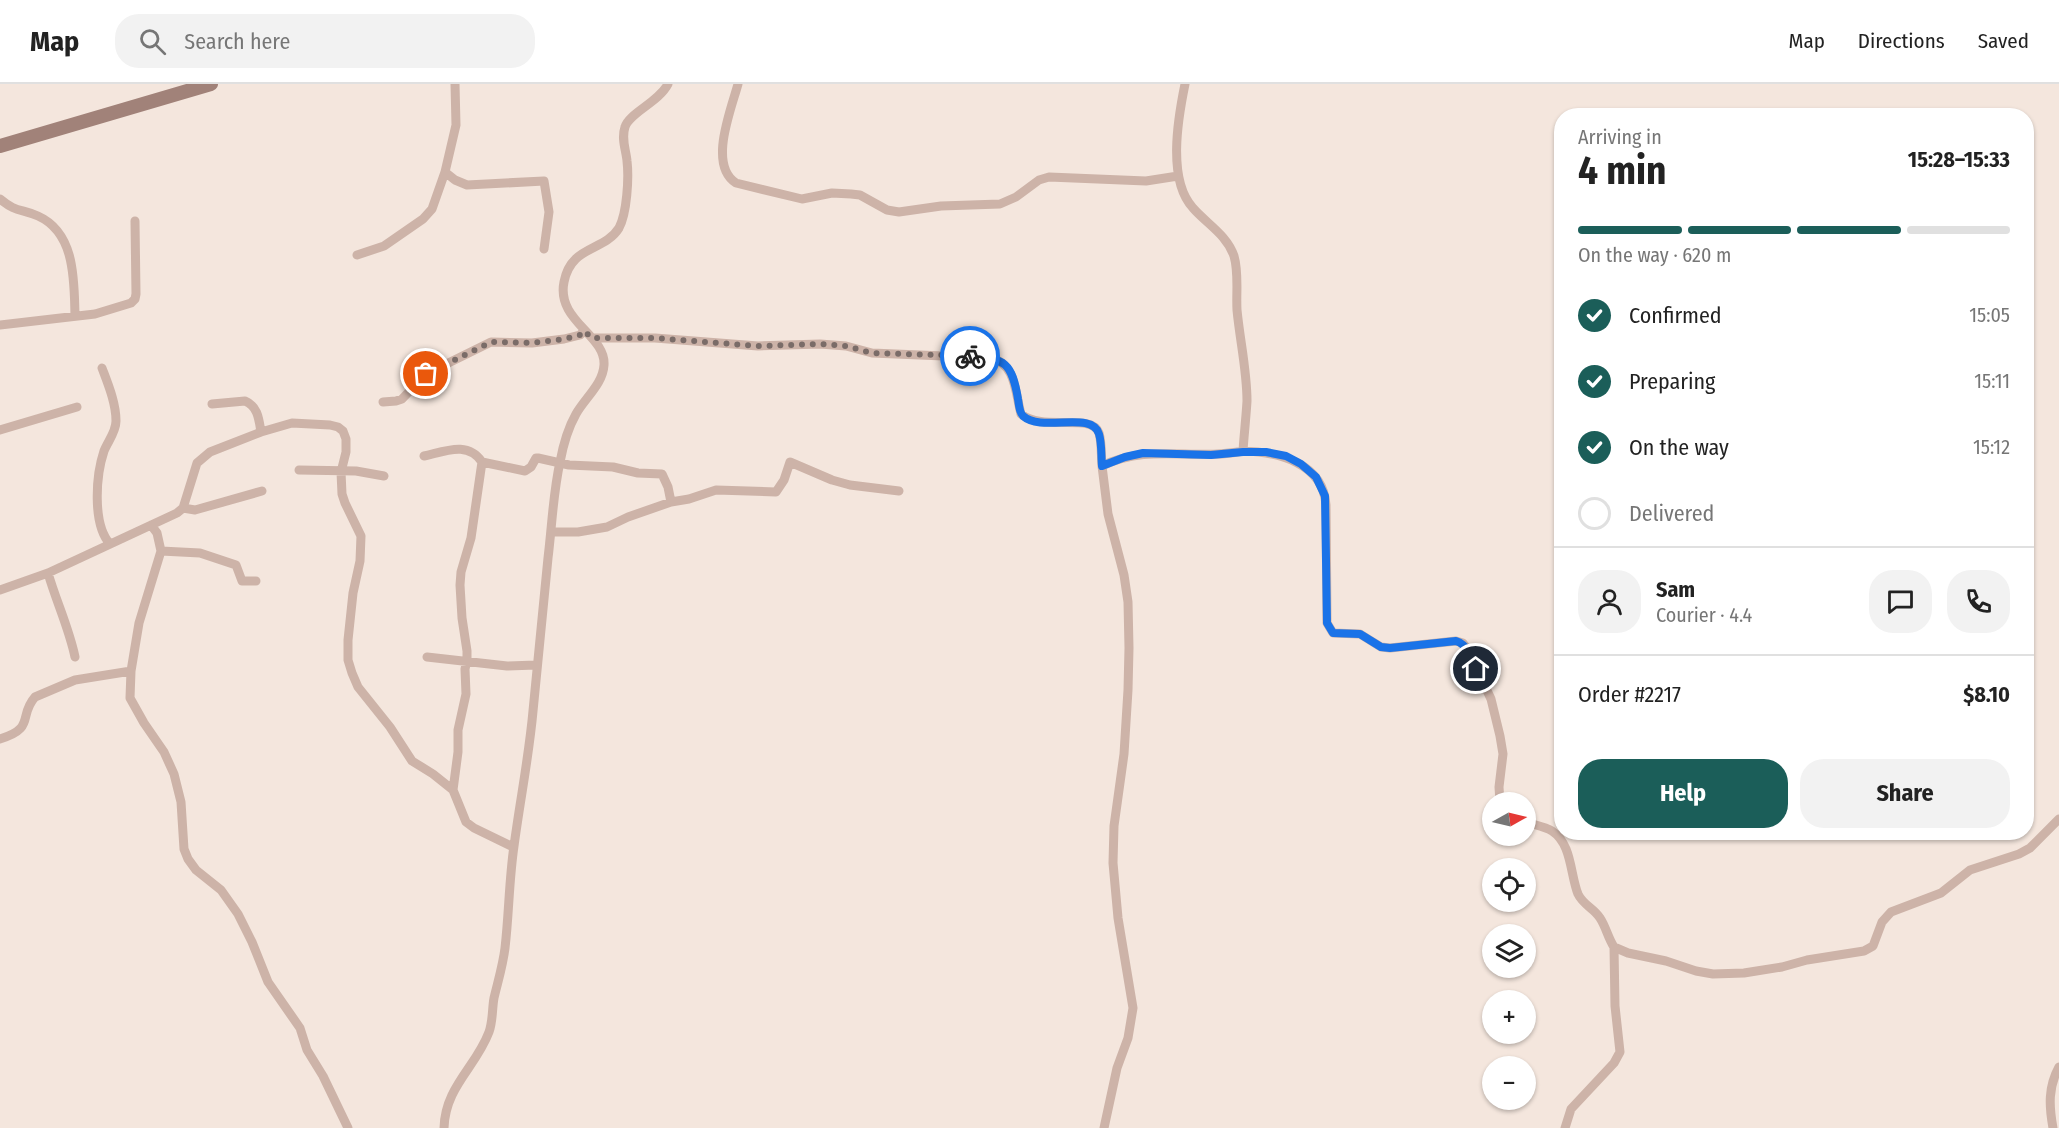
<!DOCTYPE html>
<html lang="en">
<head>
<meta charset="utf-8">
<style>
	:root { --surface:#fff; --page:#f2f2f2; --text:#222; --muted:#767676; --line:#e0e0e0; --accent:#1b5e59 }
	body { margin:0; font-family:"Fira Sans Condensed",sans-serif; background:var(--page); color:var(--text); height:100vh; display:flex; flex-direction:column; font-size:22px; white-space:nowrap }
	* { box-sizing:border-box; margin:0 }
	p { font-size:20px; color:var(--muted) }
	.icon { flex:none; width:33px; height:33px; fill:none; stroke:currentColor; stroke-width:2; stroke-linecap:round; stroke-linejoin:round }
	.map { position:relative; flex:1; overflow:hidden }
	.panel { position:absolute; left:1554px; top:24px; width:480px; height:732px; display:flex; flex-direction:column; background:var(--surface); border-radius:24px; box-shadow:0 2px 4px #0004 }
	.panel>* { flex:none }
	.needle { width:39px; rotate:82deg }
	.buttons { position:absolute; left:1482px; top:708px; display:grid; gap:12px }
	.buttons a { display:grid; place-items:center; width:54px; height:54px; border-radius:50%; background:var(--surface); box-shadow:0 2px 4px #0004; font-size:30px }
	.pin { position:absolute; display:grid; place-items:center; width:51px; height:51px; color:#fff; margin:-26px; border:3px solid #fff; border-radius:50%; box-shadow:0 2px 6px #0007 }
	.courier { position:absolute; display:grid; place-items:center; width:60px; height:60px; margin:-30px; border:4px solid #1a73e8; border-radius:50%; background:#fff; color:#222; box-shadow:0 2px 8px #0007 }
	.summary em { font-style:normal; font-weight:700 }
	.summary div { display:flex; flex-direction:column-reverse }
	.summary { display:flex; align-items:center; justify-content:space-between; height:102px; padding:0 24px }
	h1 { font-size:39px; font-weight:700; line-height:45px }
	.bar { display:grid; grid-template-columns:repeat(4,1fr); gap:9px 6px; align-content:center; height:72px; padding:0 24px }
	.bar i { height:8px; border-radius:4px; background:var(--line) }
	.bar .active { background:var(--accent) }
	.bar p { grid-column:span 4 }
	.line { display:flex; align-items:center; gap:15px; padding:0 24px; border-top:2px solid var(--line) }
	.line div { flex:1 }
	.round { display:grid; place-items:center; flex:none; width:63px; height:63px; border-radius:24px; background:var(--page) }
	ol { padding:0 24px; list-style:none }
	li { display:flex; align-items:center; gap:18px; height:66px }
	li p { margin-inline-start:auto }
	li .icon { padding:6px; border-radius:50%; background:var(--accent); color:#fff; stroke-width:4 }
	li:last-child { color:var(--muted) }
	li i { width:33px; height:33px; border:3px solid var(--line); border-radius:50% }
	.cta { display:flex; gap:12px; margin-top:auto; padding:12px 24px }
	.cta a { flex:1; height:69px; border-radius:24px; background:var(--accent); color:#fff; font-size:24px; font-weight:700; line-height:69px; text-align:center }
	.cta a+a { background:var(--page); color:var(--text) }
	header { display:flex; align-items:center; gap:36px; box-sizing:border-box; height:84px; padding:0 30px; background:var(--surface); border-bottom:2px solid var(--line) }
	header strong { font-size:28px }
	nav { display:flex; gap:33px; margin-inline-start:auto; font-size:21px }
	.search { width:420px; height:54px; background:var(--page); display:flex; align-items:center; gap:15px; box-sizing:border-box; padding:0 21px; border-radius:24px; color:var(--muted); font-size:22px }
	.map>svg:first-child { display:block }
	.lines { fill:none; stroke-linecap:round; stroke-linejoin:round }
	.street { stroke:#cdb3a8; stroke-width:9 }
	.secondary { stroke:#a18279; stroke-width:14 }
	.done { stroke:#7a6c68; stroke-width:6; stroke-dasharray:0 10.8 }
	.route { stroke:#1a73e8; stroke-width:8 }
</style>
</head>
<body>
<header>
<strong>Map</strong>
<div class="search"><svg class="icon" aria-label="search" viewBox="0 0 24 24"><circle cx="10" cy="10" r="6"/><path d="M15 15l6 6"/></svg>Search here</div>
<nav><a>Map</a><a>Directions</a><a>Saved</a></nav>
</header>
<div class="map">
<svg width="2059" height="1044" viewBox="0 0 2059 1044">
	<rect width="100%" height="100%" fill="#f4e6dd"/>
	<g class="lines">
		<!-- street -->
		<path class="street" d="M738,0C731,26 708,81 736,99L802,115L832,109L851,110L860,111L887,126L899,128L941,122L1000,120L1016,113L1039,96L1049,93L1146,97L1178,92
			M445,88L455,96L467,101L544,97L549,128L544,165
			M0,115C15,128 22,125 38,132C76,149 74,198 75,232
			M357,171L384,162L423,135L432,125L445,88L456,41L455,0
			M0,241L95,230L131,219L135,215L136,210L135,137
			M592,254H655L758,262L820,260L846,262L872,269L991,274C1016,280 1015,308 1021,330C1043,348 1092,328 1099,349C1102,359 1101,372 1102,382
			M102,284C108,300 116,319 116,337C116,348 108,357 104,367C96,391 92,440 110,460
			M383,318L396,317L402,315L426,290L491,258L532,259L564,255L580,251L584,247
			M212,320L245,317C258,322 259,336 261,348
			M0,346L77,323
			M1243,367C1279,368 1323,379 1326,421L1327,539L1333,549L1360,550L1381,563L1390,564L1456,557L1463,559L1468,566L1491,615L1500,652L1503,670L1499,703L1500,718
			M424,372C446,367 468,357 482,378L471,454L461,488L460,501L462,534L467,567V576L465,585L466,610L458,646V668L453,706L466,738L474,744L513,763
			M482,378L525,387L531,383L536,374H538L569,381L613,383L638,389L662,390L668,403L671,418
			M299,386L356,387L384,392
			M183,424L195,426L262,407
			M551,448H578L607,443L628,433L671,418L689,415L716,406L776,408L784,396L790,378L832,396L850,401L899,407
			M161,467L200,469L236,481L242,497H256
			M48,489C56,517 69,544 75,573
			M0,506L48,489L177,429L183,424L197,379L210,368L261,348L292,339L330,341L338,343L343,347L346,355V368L341,388L342,410L345,419L361,452L360,477L353,509L348,556V576L352,589L358,603L390,643L412,677L433,690L453,706
			M427,573L507,582L536,581
			M131,587L139,539L161,467L157,449L151,441
			M0,655C36,644 18,632 35,613L75,596L131,587L130,614L144,639L164,668L174,690L181,718L184,765L188,775L196,786L221,806L238,830L252,858L268,898L300,944L307,966L323,992L348,1044
			M1526,738C1534,741 1544,742 1552,747C1572,760 1570,790 1578,810C1583,821 1594,824 1600,834C1606,843 1608,854 1614,863L1628,869L1666,877L1696,887L1713,890L1744,889L1782,883L1807,876L1864,867L1873,862L1882,838L1891,828L1941,809L1970,786L2019,770L2030,764L2059,735
			M444,1044C445,1003 476,983 489,948C493,937 492,925 494,914C498,897 503,881 505,864C509,830 509,796 514,762C520,717 529,672 533,627C538,576 543,525 548,474C552,442 553,409 560,378C563,362 568,344 576,330C585,314 603,300 604,281C606,251 556,237 564,198C571,161 604,168 619,144C627,129 629,94 627,77C626,66 621,55 625,43C629,29 659,18 668,0
			M1104,1044L1117,984L1128,954L1133,924L1118,834L1113,779L1114,742L1124,670L1128,606L1129,564L1128,518L1124,491L1108,430L1102,382C1149,359 1194,377 1243,367C1244,351 1246,334 1247,317C1247,287 1240,257 1237,226C1236,208 1239,189 1234,172C1227,151 1207,140 1193,124C1167,96 1178,34 1185,0
			M1565,1044L1571,1025L1614,979L1620,968L1615,922L1614,863
			M2053,1044C2049,1022 2048,1003 2059,983"/>
		<!-- secondary -->
		<path class="secondary" d="M0,62L211,0"/>
	</g>
	<g class="lines">
		<!-- done -->
		<path class="done" d="M426,290L491,258L532,259L564,255L580,251L584,247L592,254H654L758,262L820,260L846,262L872,269L970,272"/>
		<!-- route -->
		<path class="route" d="M970,272C1005,274 1012,279 1018,315C1019,320 1019,328 1023,332C1042,349 1092,326 1099,350C1102,360 1101,372 1102,382L1125,373L1143,369L1211,371L1243,368H1266L1286,372L1301,380L1316,393L1325,412L1327,539L1333,549L1360,550L1381,563L1390,564L1456,557C1468,561 1472,574 1476,585"/>
	</g>
</svg>
<div class="buttons">
<a><svg class="needle" viewBox="-14 -14 28 28"><path d="M0-13l5 13h-10z" fill="#e53935"/><path d="M0 13l5-13h-10z" fill="#767676"/></svg></a>
<a><svg class="icon" aria-label="locate" viewBox="0 0 24 24"><circle cx="12" cy="12" r="6"/><path d="M12 2v4M12 18v4M2 12h4M18 12h4"/></svg></a>
<a><svg class="icon" aria-label="layers" viewBox="0 0 24 24"><path d="M12 4l9 5-9 5-9-5zM3 14l9 5 9-5"/></svg></a>
<a>+</a>
<a>−</a>
</div>
<div class="pin" style="left:426px;top:290px;background:#ea580c"><svg class="icon" aria-label="bag" viewBox="0 0 24 24"><path d="M5 8h14l-1 12H6zM9 8a3 3 0 0 1 6 0"/></svg></div>
<div class="pin" style="left:1476px;top:585px;background:#1f2937"><svg class="icon" aria-label="home" viewBox="0 0 24 24"><path d="M3 11l9-7 9 7M6 9v11h12V9"/></svg></div>
<div class="courier" style="left:970px;top:272px"><svg class="icon" aria-label="bike" viewBox="0 0 24 24"><circle cx="6" cy="16" r="4"/><circle cx="18" cy="16" r="4"/><path d="M6 16l4-8h5l3 8M10 8l3 8H6M13 5h3"/></svg></div>
<section class="panel">
<div class="summary"><div><h1>4 min</h1><p>Arriving in</p></div><em>15:28–15:33</em></div>
<div class="bar"><i class="active"></i><i class="active"></i><i class="active"></i><i></i><p>On the way · 620 m</p></div>
<ol>
<li><svg class="icon" aria-label="check" viewBox="0 0 24 24"><path d="M5 12l5 5 9-10"/></svg>Confirmed<p>15:05</p></li>
<li><svg class="icon" aria-label="check" viewBox="0 0 24 24"><path d="M5 12l5 5 9-10"/></svg>Preparing<p>15:11</p></li>
<li><svg class="icon" aria-label="check" viewBox="0 0 24 24"><path d="M5 12l5 5 9-10"/></svg>On the way<p>15:12</p></li>
<li><i></i>Delivered</li>
</ol>
<div class="line" style="height:108px"><a class="round"><svg class="icon" aria-label="person" viewBox="0 0 24 24"><circle cx="12" cy="8" r="4"/><path d="M4 21q1-7 8-7t8 7"/></svg></a><div><b>Sam</b><p>Courier · 4.4</p></div><a class="round"><svg class="icon" aria-label="chat" viewBox="0 0 24 24"><path d="M4 5h16v11H9l-5 4z"/></svg></a><a class="round"><svg class="icon" aria-label="phone" viewBox="0 0 24 24"><path d="M5 4h4l2 5-3 2q2 4 5 5l2-3 5 2v4C11 20 4 13 5 4z"/></svg></a></div>
<div class="line" style="height:78px"><div>Order #2217</div><b>$8.10</b></div>
<div class="cta"><a>Help</a><a>Share</a></div>
</section>
</div>
</body>
</html>
